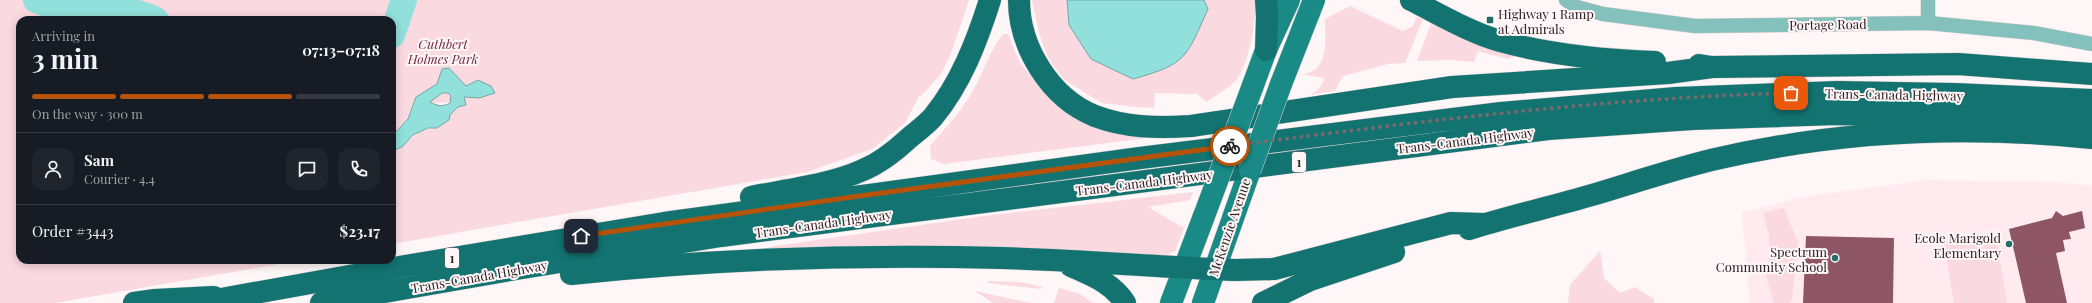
<!DOCTYPE html>
<html lang="en">
<head>
<meta charset="utf-8">
<style>
	:root { --surface:#171b24; --page:#20242c; --text:#f1f3f6; --muted:#9ea1a6; --line:#363941; --accent:#b45309 }
	body { margin:0; font-family:"Playfair Display",serif; background:var(--page); color:var(--text); height:100vh; display:flex; flex-direction:column; font-size:15px; white-space:nowrap }
	* { box-sizing:border-box; margin:0 }
	p { font-size:13px; color:var(--muted) }
	.icon { flex:none; width:22px; height:22px; fill:none; stroke:currentColor; stroke-width:2; stroke-linecap:round; stroke-linejoin:round }
	.map { position:relative; flex:1; overflow:hidden }
	.side { position:absolute; left:16px; top:16px; width:380px; height:248px; display:flex; flex-direction:column; background:var(--surface); border-radius:12px; box-shadow:0 2px 10px #0003 }
	.side>* { flex:none }
	.pin { position:absolute; display:grid; place-items:center; width:34px; height:34px; color:#fff; margin:-17px; border-radius:8px; box-shadow:0 2px 6px #0006 }
	.courier { position:absolute; display:grid; place-items:center; width:40px; height:40px; margin:-20px; border:3px solid #b45309; border-radius:50%; background:#fff; color:#222; box-shadow:0 1px 5px #0007 }
	.overview em { font-style:normal; font-weight:700 }
	.overview div { display:flex; flex-direction:column-reverse }
	.overview { display:flex; align-items:center; justify-content:space-between; height:68px; padding:0 16px }
	h1 { font-size:26px; font-weight:700; line-height:30px }
	.bar { display:grid; grid-template-columns:repeat(4,1fr); gap:6px 4px; align-content:center; height:48px; padding:0 16px }
	.bar i { height:5px; border-radius:3px; background:var(--line) }
	.bar .active { background:var(--accent) }
	.bar p { grid-column:span 4 }
	.line { display:flex; align-items:center; gap:10px; padding:0 16px; border-top:1px solid var(--line) }
	.line div { flex:1 }
	.round { display:grid; place-items:center; flex:none; width:42px; height:42px; border-radius:12px; background:var(--page) }
	.map>svg:first-child { display:block }
	.built { fill:#ffeaef }
	.green { fill:#fbd9e0 }
	.water { fill:#91e0db; stroke:#74a6a4; fill-rule:evenodd }
	.lines { fill:none; stroke-linecap:round; stroke-linejoin:round }
	.river { stroke:#91e0db; stroke-width:26 }
	.building { fill:#8e5664 }
	.street-casing { stroke:#d9cfd1; stroke-width:15 }
	.primary-casing { stroke:#d9cfd1; stroke-width:23 }
	.highway-casing { stroke:#d9cfd1; stroke-width:23 }
	.street { stroke:#84c0bc; stroke-width:14 }
	.primary { stroke:#1a8a86; stroke-width:22 }
	.highway { stroke:#127370; stroke-width:22 }
	.primary-bridge-casing { stroke:#d9cfd1; stroke-width:23; stroke-linecap:butt }
	.primary-bridge { stroke:#1a8a86; stroke-width:22 }
	.done { stroke:#776b6d; stroke-width:4; stroke-dasharray:0 7.2 }
	.route { stroke:#b45309; stroke-width:5 }
	.poi-dot { fill:#226d6a; stroke:#fef6f7; stroke-width:1.5 }
	.labels { text-anchor:middle; dominant-baseline:central; stroke-width:4; stroke-linejoin:round; paint-order:stroke }
	.shield { fill:#fef6f7; stroke:#6d6063; stroke-width:1 }
	.shield-label { font-size:12px; font-weight:bold; fill:#2f2023 }
	.poi-label { font-size:13px; fill:#2f2023; stroke:#fef6f7; text-anchor:end }
	.street-label { font-size:13px; fill:#2f2023; stroke:#fef6f7 }
	.park-label { font-size:13px; font-style:italic; fill:#752a42; stroke:#fef6f7 }
</style>
</head>
<body>
<div class="map">
<svg width="2092" height="303" viewBox="0 0 2092 303">
	<rect width="100%" height="100%" fill="#fef6f7"/>
	<!-- built -->
	<path class="built" d="M1926,180L2051,182L2092,185V303H1750L1742,213L1796,198Z"/>
	<!-- green -->
	<path class="green" d="M0,0H969L950,56L941,74L921,96H919L905,123L872,149L807,172L392,244V151C410,143 415,129 437,128L458,107L466,105L464,100L412,106L408,119L392,136V20H20V260H302L55,303H0Z
		M1032,0H1067L1069,25L1208,9L1204,0H1256C1255,25 1251,55 1238,78C1234,85 1214,96 1207,102L1197,94L1155,93L1154,108L1136,107L1102,103L1063,79L1048,58L1039,33Z
		M1350,6L1403,31L1413,26L1417,17L1423,19L1405,63L1388,64L1343,76L1335,91L1309,95C1318,91 1322,87 1324,78L1300,74C1330,74 1325,40 1325,19Z
		M1432,21L1518,55L1508,59L1478,51L1474,62L1451,60L1417,61Z
		M1003,34H1008L1020,63L1054,103L1080,121L1123,133L1154,137L944,164L931,159L930,146C946,127 962,111 974,89C984,71 990,50 1003,34Z
		M1193,192L1190,200L1148,207L1184,228L1175,251L1165,256L748,252L775,246L984,216Z
		M1784,208L1798,243L1792,298L1790,303H1774L1766,276L1770,253L1769,235L1763,213Z
		M1996,236L2007,303H1954L1944,244Z
		M1600,251L1604,278L1620,293L1635,287L1654,299V303H1568L1570,285Z
		M988,281L1019,282L1043,287L1041,289L987,283Z
		M1059,288L1080,294L1093,303H1054Z
		M975,291L1031,303H993Z"/>
	<!-- water -->
	<path class="water" d="M1067,0H1204L1208,9C1186,58 1187,64 1133,79L1091,59L1069,25Z
		M449,68L466,86L478,80L491,86L495,93L479,98L464,97L466,105L458,107L450,115L449,120L437,128H428L413,135L402,147L392,151V136L408,119L416,97L437,84L442,69ZM442,93H448L451,96L450,103C443,107 437,106 430,102Z"/>
	<g class="lines">
		<!-- river -->
		<path class="river" d="M36,0C75,17 118,0 156,20
			M392,35L404,0"/>
	</g>
	<!-- building -->
	<path class="building" d="M2056,211L2063,216L2082,211L2085,228L2069,232L2071,239L2063,240L2065,251L2056,253L2067,303H2026L2009,229L2052,218Z
		M1806,236L1894,238L1893,303H1803Z"/>
	<g class="lines">
		<!-- street casing -->
		<g class="street-casing">
			<path id="street" d="M1566,0L1577,7L1603,14L1695,26L1928,23L2034,33L2092,44
				M1928,0V23"/>
		</g>
		<!-- primary casing -->
		<g class="primary-casing">
			<path id="primary" d="M1281,84L1314,0
				M1252,88L1266,50L1289,0
				M1171,303L1204,216
				M1203,303L1250,170"/>
		</g>
		<!-- highway casing -->
		<g class="highway-casing">
			<path id="highway" d="M1019,0C1019,47 1050,98 1095,116C1126,128 1158,128 1191,126L1452,87L1668,73L1712,67
				M1266,0L1267,17L1266,50
				M1411,0C1439,14 1469,32 1500,41C1551,55 1602,60 1655,62
				M1699,65L1712,67L1958,64L2092,74
				M751,197C786,190 830,185 863,170C880,163 895,151 908,139C916,132 926,125 933,117C961,83 977,41 990,0
				M1469,229C1510,216 1551,207 1592,195C1632,183 1671,170 1711,160C1835,131 1966,125 2092,138
				M1071,266C1091,275 1113,283 1125,303
				M571,274C714,259 858,254 1002,258C1080,260 1158,267 1236,270L1274,269L1451,223L1483,224
				M134,303L155,300L214,297
				M199,303L405,266L664,223L1140,158L1501,113L1676,98L1837,92L1954,94L2092,100
				M321,303L510,270L721,236L1548,129L1692,119L1836,114L1952,115L2092,122
				M1263,303L1310,280L1394,252"/>
		</g>
		<!-- street -->
		<use href="#street" class="street"/>
		<!-- primary -->
		<use href="#primary" class="primary"/>
		<!-- highway -->
		<use href="#highway" class="highway"/>
		<!-- primary-bridge casing -->
		<g class="primary-bridge-casing">
			<path id="primary-bridge" d="M1250,170L1281,84
				M1204,216L1252,88"/>
		</g>
		<!-- primary-bridge -->
		<use href="#primary-bridge" class="primary-bridge"/>
	</g>
	<g class="lines">
		<!-- done -->
		<path class="done" d="M1230,146C1416,122 1603,98 1791,93"/>
		<!-- route -->
		<path class="route" d="M581,236L852,197L1230,146"/>
	</g>
	<!-- markers -->
	<g class="poi-dot">
		<rect x="1486" y="16" width="8" height="8" rx="2"/>
		<circle cx="2009" cy="244" r="4"/>
		<circle cx="1835" cy="258" r="4"/>
	</g>
	<g class="labels">
		<!-- shield labels -->
		<g class="shield">
			<rect x="1292" y="152" width="14" height="20" rx="3"/>
			<rect x="445" y="248" width="14" height="20" rx="3"/>
		</g>
		<g class="shield-label">
			<text x="1299" y="162">1</text>
			<text x="452" y="258">1</text>
		</g>
		<!-- poi labels -->
		<g class="poi-label">
			<text x="1498" y="13" text-anchor="start">Highway 1 Ramp<tspan x="1498" dy="15">at Admirals</tspan></text>
			<text x="2001" y="237">Ecole Marigold<tspan x="2001" dy="15">Elementary</tspan></text>
			<text x="1827" y="251">Spectrum<tspan x="1827" dy="15">Community School</tspan></text>
		</g>
		<!-- street labels -->
		<g class="street-label">
			<text transform="translate(1828 24) rotate(-1)">Portage Road</text>
			<text transform="translate(1894 94) rotate(1)">Trans-Canada Highway</text>
			<text transform="translate(1465 140) rotate(-7)">Trans-Canada Highway</text>
			<text transform="translate(1144 182) rotate(-7)">Trans-Canada Highway</text>
			<text transform="translate(823 223) rotate(-8)">Trans-Canada Highway</text>
			<text transform="translate(1229 227) rotate(-71)">McKenzie Avenue</text>
			<text transform="translate(479 276) rotate(-10)">Trans-Canada Highway</text>
		</g>
		<!-- park labels -->
		<g class="park-label">
			<text x="443" y="43">Cuthbert<tspan x="443" dy="15">Holmes Park</tspan></text>
		</g>
	</g>
</svg>
<div class="pin" style="left:1791px;top:93px;background:#ea580c"><svg class="icon" aria-label="bag" viewBox="0 0 24 24"><path d="M5 8h14l-1 12H6zM9 8a3 3 0 0 1 6 0"/></svg></div>
<div class="pin" style="left:581px;top:236px;background:#1f2937"><svg class="icon" aria-label="home" viewBox="0 0 24 24"><path d="M3 11l9-7 9 7M6 9v11h12V9"/></svg></div>
<div class="courier" style="left:1230px;top:146px"><svg class="icon" aria-label="bike" viewBox="0 0 24 24"><circle cx="6" cy="16" r="4"/><circle cx="18" cy="16" r="4"/><path d="M6 16l4-8h5l3 8M10 8l3 8H6M13 5h3"/></svg></div>
<section class="side">
<div class="overview"><div><h1>3 min</h1><p>Arriving in</p></div><em>07:13–07:18</em></div>
<div class="bar"><i class="active"></i><i class="active"></i><i class="active"></i><i></i><p>On the way · 300 m</p></div>
<div class="line" style="height:72px"><a class="round"><svg class="icon" aria-label="person" viewBox="0 0 24 24"><circle cx="12" cy="8" r="4"/><path d="M4 21q1-7 8-7t8 7"/></svg></a><div><b>Sam</b><p>Courier · 4.4</p></div><a class="round"><svg class="icon" aria-label="chat" viewBox="0 0 24 24"><path d="M4 5h16v11H9l-5 4z"/></svg></a><a class="round"><svg class="icon" aria-label="phone" viewBox="0 0 24 24"><path d="M5 4h4l2 5-3 2q2 4 5 5l2-3 5 2v4C11 20 4 13 5 4z"/></svg></a></div>
<div class="line" style="height:52px"><div>Order #3443</div><b>$23.17</b></div>
</section>
</div>
</body>
</html>
